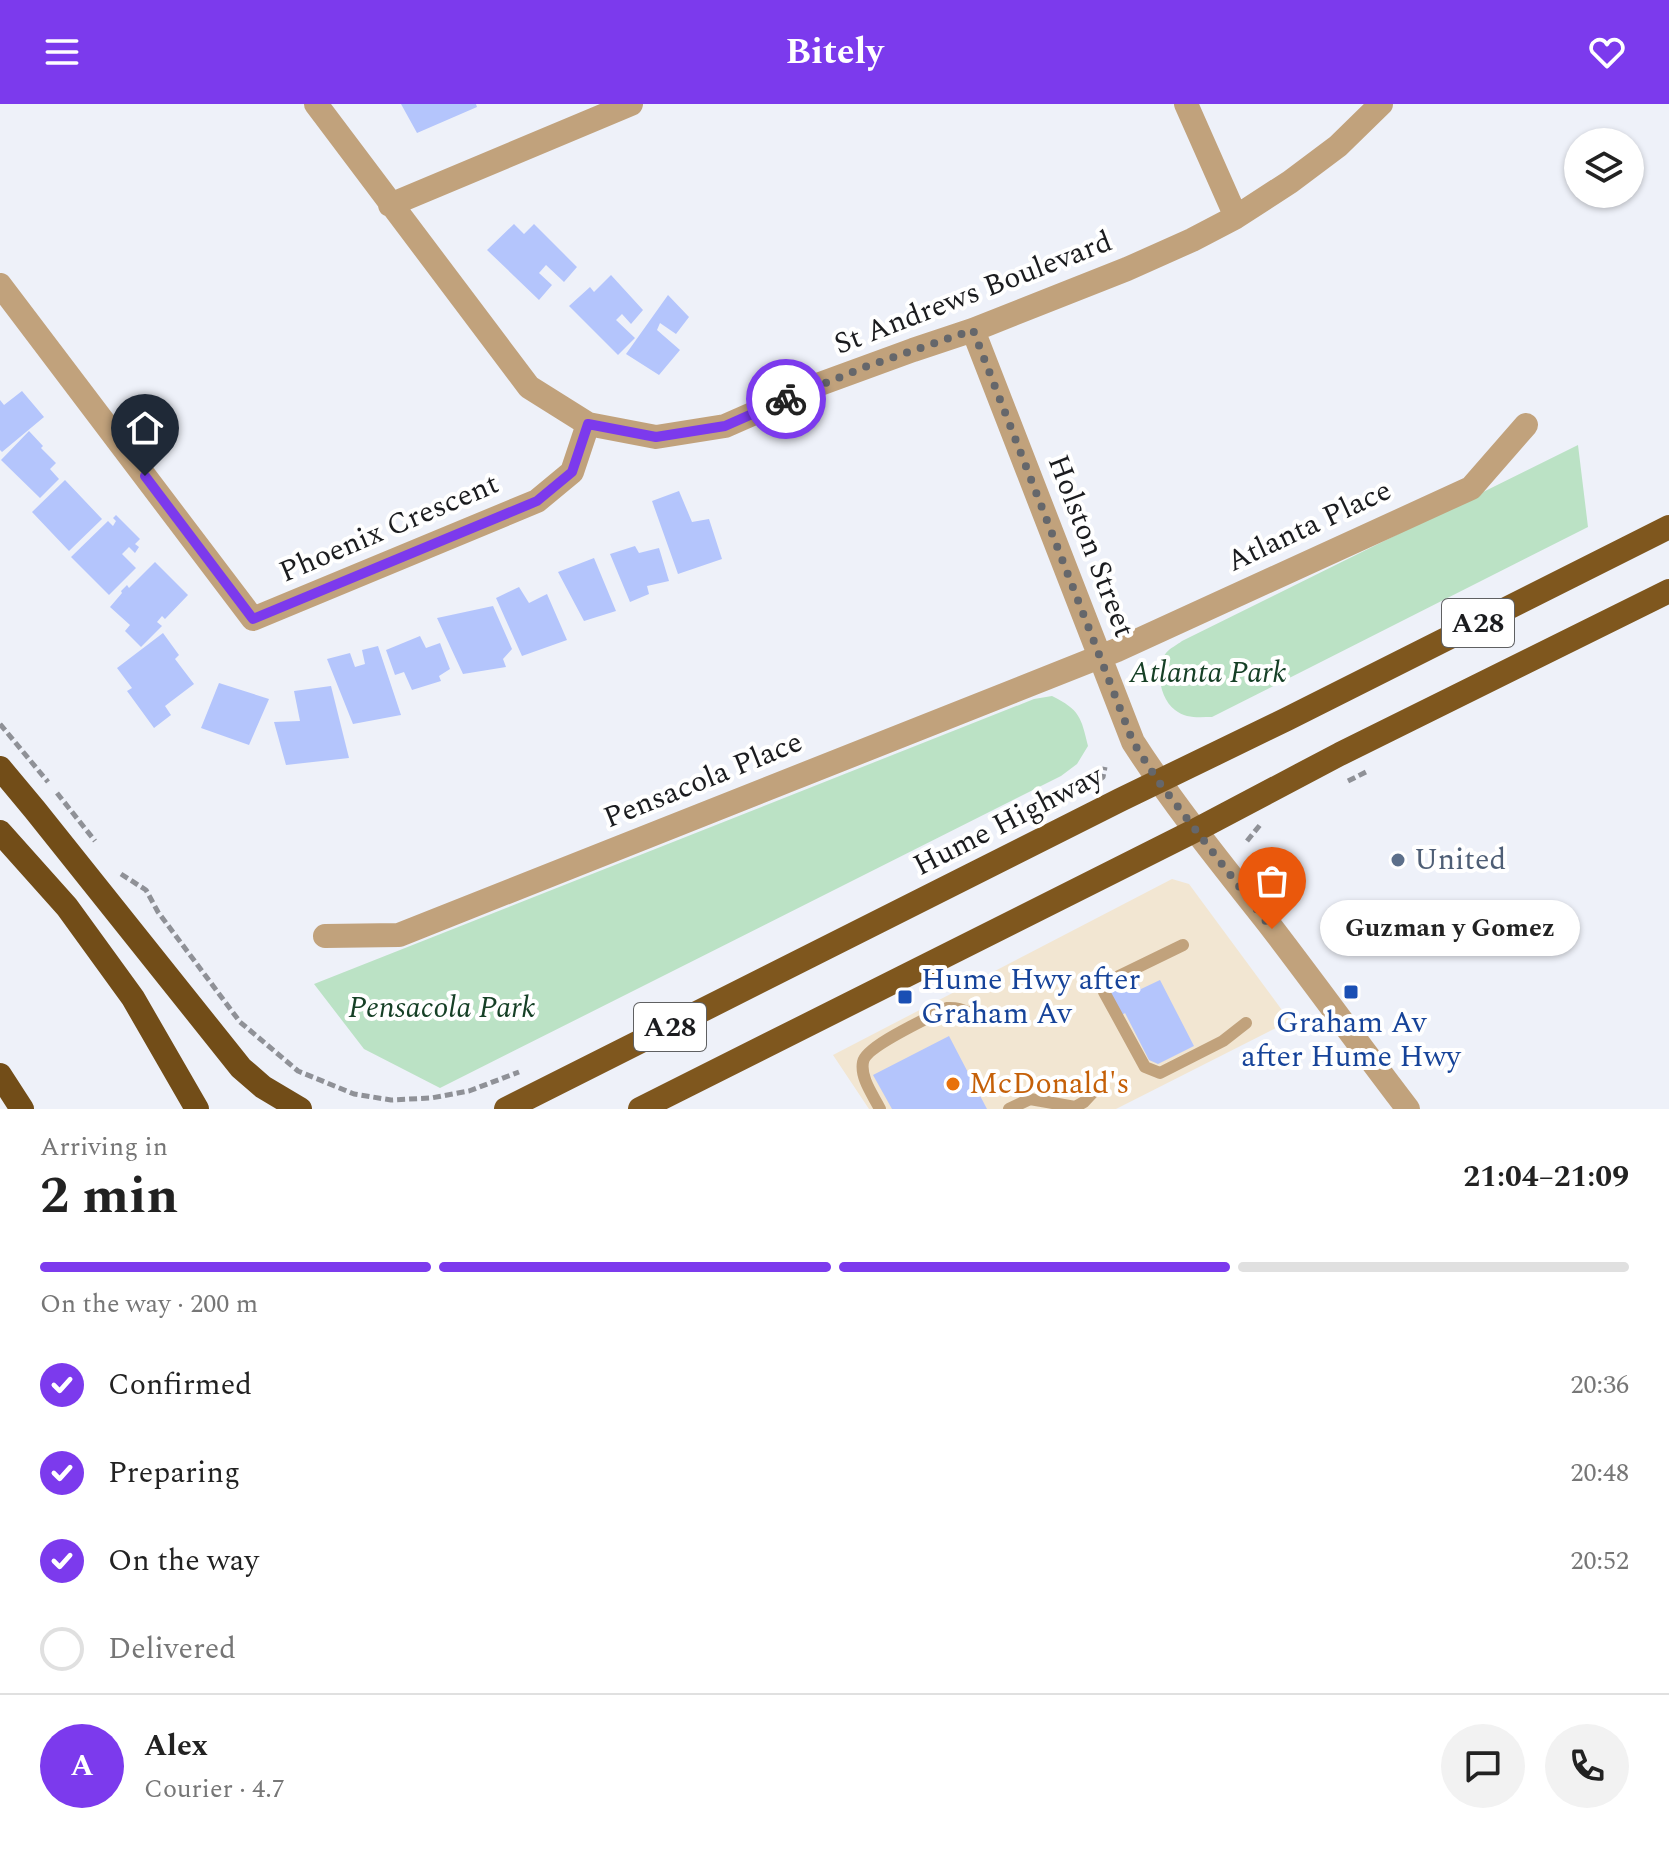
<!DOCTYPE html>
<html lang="en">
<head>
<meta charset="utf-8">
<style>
	:root { --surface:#fff; --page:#f2f2f2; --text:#222; --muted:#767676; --line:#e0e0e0; --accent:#7c3aed }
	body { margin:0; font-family:Spectral,serif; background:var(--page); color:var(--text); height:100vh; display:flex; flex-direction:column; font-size:30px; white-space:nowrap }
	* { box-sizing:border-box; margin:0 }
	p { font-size:26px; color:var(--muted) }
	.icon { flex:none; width:44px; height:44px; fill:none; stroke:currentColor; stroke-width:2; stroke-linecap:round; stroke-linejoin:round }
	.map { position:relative; height:1005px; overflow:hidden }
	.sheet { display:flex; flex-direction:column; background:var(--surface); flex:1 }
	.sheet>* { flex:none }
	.buttons { position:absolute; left:1564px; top:24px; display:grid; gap:16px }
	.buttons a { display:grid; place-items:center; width:80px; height:80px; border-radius:50%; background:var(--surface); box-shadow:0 2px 6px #0004; font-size:40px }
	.pin { position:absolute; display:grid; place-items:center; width:68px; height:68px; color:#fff; margin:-82px -34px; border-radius:50% 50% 50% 0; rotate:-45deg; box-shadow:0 0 8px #0007 }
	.pin .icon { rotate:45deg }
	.courier { position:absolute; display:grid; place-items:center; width:80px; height:80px; margin:-40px; border:6px solid #7c3aed; border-radius:50%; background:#fff; color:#222; box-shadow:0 2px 10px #0007 }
	.bubble { position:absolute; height:56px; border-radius:28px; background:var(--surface); box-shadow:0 2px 6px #0004; font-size:26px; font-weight:700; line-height:56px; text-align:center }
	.headline em { font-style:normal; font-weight:700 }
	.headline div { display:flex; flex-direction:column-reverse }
	.headline { display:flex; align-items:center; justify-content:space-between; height:136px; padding:0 40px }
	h1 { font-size:52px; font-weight:700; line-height:60px }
	.bar { display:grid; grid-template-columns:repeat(4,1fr); gap:12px 8px; align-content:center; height:96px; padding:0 40px }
	.bar i { height:10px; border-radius:6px; background:var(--line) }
	.bar .active { background:var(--accent) }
	.bar p { grid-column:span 4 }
	.line { display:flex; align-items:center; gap:20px; padding:0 40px; border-top:2px solid var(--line) }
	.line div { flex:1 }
	.round { display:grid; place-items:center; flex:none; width:84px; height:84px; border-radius:42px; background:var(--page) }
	ol { padding:0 40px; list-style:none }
	li { display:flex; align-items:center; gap:24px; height:88px }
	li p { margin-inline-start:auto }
	li .icon { padding:8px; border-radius:50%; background:var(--accent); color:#fff; stroke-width:4 }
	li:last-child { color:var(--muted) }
	li i { width:44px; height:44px; border:4px solid var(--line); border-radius:50% }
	header { display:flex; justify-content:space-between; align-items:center; height:104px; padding:0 40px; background:var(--accent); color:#fff; font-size:36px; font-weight:700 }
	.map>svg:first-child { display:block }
	.commercial { fill:#f2e6d2 }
	.green { fill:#bbe2c5 }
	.building { fill:#b4c5fc }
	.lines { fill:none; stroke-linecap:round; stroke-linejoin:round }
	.path { stroke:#8f9197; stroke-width:5; stroke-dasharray:8 4; stroke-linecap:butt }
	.service { stroke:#c1a27c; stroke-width:12 }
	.minor { stroke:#c1a27c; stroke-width:24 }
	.trunk { stroke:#7f571e; stroke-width:24 }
	.motorway { stroke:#724d18; stroke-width:24 }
	.done { stroke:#65676b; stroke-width:8; stroke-dasharray:0 14.4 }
	.route { stroke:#7c3aed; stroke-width:10 }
	.service-dot { fill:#5c6f8a; stroke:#fff; stroke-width:3 }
	.transit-dot { fill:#1a4fb4; stroke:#fff; stroke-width:3 }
	.food-dot { fill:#e8710a; stroke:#fff; stroke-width:3 }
	.labels { text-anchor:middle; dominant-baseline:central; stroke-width:8; stroke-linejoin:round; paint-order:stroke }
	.shield { fill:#fff; stroke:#5f6062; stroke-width:2 }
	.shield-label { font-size:28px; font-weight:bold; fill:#1b1c1f }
	.street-label { font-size:30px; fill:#1b1c1f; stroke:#fff }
	.park-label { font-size:30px; font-style:italic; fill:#164026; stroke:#fff }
	.service-label { font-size:30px; fill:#4e5e75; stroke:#fff; text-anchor:start }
	.transit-label { font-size:30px; fill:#164399; stroke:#fff; text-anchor:start }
	.food-label { font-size:30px; fill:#c56008; stroke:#fff; text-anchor:start }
</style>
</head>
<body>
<header><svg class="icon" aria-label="menu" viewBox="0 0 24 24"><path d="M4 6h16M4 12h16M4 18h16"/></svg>Bitely<svg class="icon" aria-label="heart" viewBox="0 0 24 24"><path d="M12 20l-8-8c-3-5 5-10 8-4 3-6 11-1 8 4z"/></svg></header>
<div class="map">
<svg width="1669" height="1005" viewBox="0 0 1669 1005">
	<rect width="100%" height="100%" fill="#eef1f9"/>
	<!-- commercial -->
	<path class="commercial" d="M1172,775L1189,780L1290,917L1116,1005H869L833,951Z"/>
	<!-- green -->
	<path class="green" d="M1578,341L1588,423L1212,613C1199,613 1186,615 1175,606C1160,595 1154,564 1166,549C1170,544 1177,541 1182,537Z
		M1052,592C1080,606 1081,613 1088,642L1077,660L1061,672L440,984L364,945L314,880L1034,595Z"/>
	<!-- building -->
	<path class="building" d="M401,0H476L477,3L417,29Z
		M514,120L524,130L534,120L577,163L564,178L546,161L539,169L552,181L539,196L487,146Z
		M611,171L643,206L631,220L622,210L616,216L635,234L618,251L569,202L590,183L594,188Z
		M668,191L689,213L676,230L660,219L657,226L680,246L659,271L626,250Z
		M22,287L44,313L2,348L0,346V296L4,301Z
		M29,327L43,342L41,344L56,359L50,365L59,375L40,394L1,356Z
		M65,376L102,415L69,447L32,408Z
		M679,387L692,418L709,415L722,455L678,470L652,397Z
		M116,411L140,435L135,440L139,443L135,449L129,443L122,450L136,464L109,491L71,453L108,417L113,422L116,417L113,414Z
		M635,442L639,449L659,444L669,477L647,482L649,490L630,498L610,450Z
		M594,454L616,507L584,517L558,468Z
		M155,458L188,491L165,515L162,512L157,518L162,522L141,543L125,527L130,521L110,503L122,489L121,487L127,481L129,484Z
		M519,483L529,499L547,490L567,536L522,552L496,494Z
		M493,502L512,545L503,555L506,563L463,570L437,514Z
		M163,529L179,551L175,555L194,580L165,602L171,611L154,624L127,587L132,584L117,564Z
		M420,532L426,544L440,539L450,565L439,572L441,577L412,586L404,568L395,571L386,546Z
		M378,542L401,611L353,620L327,555L350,549L355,563L365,560L362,546Z
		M219,579L269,595L249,641L201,624Z
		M331,582L349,654L286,661L274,618L300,617L294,587Z
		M1135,872L1141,885L1160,876L1194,942L1158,960L1149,956L1125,909L1122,911L1109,886Z
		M949,932L987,1005H892L873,971Z"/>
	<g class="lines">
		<!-- path -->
		<path class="path" d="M0,620L48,678
			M1099,676L1103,673L1105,663
			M1348,677L1368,667
			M57,689L95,737
			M1247,737L1260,721
			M121,770L146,786L158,808L240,918L298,967L354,990L391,996L431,994L469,987L519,968"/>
		<!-- service -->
		<path class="service" d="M1183,841L1109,877L1104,888L1145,963L1160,969L1223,937L1246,919
			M880,1005C873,991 860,974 863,958C865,942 931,913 947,904C965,903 968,911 984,913
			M1009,1005L1030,995L1075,1003L1084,998L1097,984"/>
		<!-- minor -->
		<path class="minor" d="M316,0L529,283L588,320L656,333L725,322L820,280L913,246L973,226L1127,165L1192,136L1236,113L1290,78L1338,42L1381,0
			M1186,0L1236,113
			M390,101L631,0
			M0,181L253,515L537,397L572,368L588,320
			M973,226L1133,638C1175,703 1224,763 1272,824C1318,884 1362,945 1408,1005
			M325,832L399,831L1117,546L1471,384L1526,321"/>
		<!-- trunk -->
		<path class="trunk" d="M506,1005L1120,696L1287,615L1669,423
			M640,1005L1196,726L1340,650L1669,487"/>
		<!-- motorway -->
		<path class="motorway" d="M0,664L35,706L241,964L263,983L300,1005
			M0,728L67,803L133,894L197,1005
			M0,971L22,1005"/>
	</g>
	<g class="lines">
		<!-- done -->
		<path class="done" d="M786,295L865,263L973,226L1133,638L1158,677L1272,825"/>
		<!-- route -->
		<path class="route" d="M145,372L253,515L537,397L572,368L588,320L656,333L725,322L786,295"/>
	</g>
	<!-- markers -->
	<circle class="service-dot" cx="1398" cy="756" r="8"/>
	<g class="transit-dot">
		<rect x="1343" y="880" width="16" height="16" rx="4"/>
		<rect x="897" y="885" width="16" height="16" rx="4"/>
	</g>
	<circle class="food-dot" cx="953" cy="980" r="8"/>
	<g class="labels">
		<!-- shield labels -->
		<g class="shield">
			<rect x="1442" y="495" width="72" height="48" rx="6"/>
			<rect x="634" y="899" width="72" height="48" rx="6"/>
		</g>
		<g class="shield-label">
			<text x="1478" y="519">A28</text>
			<text x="670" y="923">A28</text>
		</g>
		<!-- street labels -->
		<g class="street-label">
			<text transform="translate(973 189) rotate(-21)">St Andrews Boulevard</text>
			<text transform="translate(1309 422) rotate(-25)">Atlanta Place</text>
			<text transform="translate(389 424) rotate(-23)">Phoenix Crescent</text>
			<text transform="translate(1091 442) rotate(69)">Holston Street</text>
			<text transform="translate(703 676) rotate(-22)">Pensacola Place</text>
			<text transform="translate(1008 717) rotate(-27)">Hume Highway</text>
		</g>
		<!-- park labels -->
		<g class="park-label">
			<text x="1208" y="569">Atlanta Park</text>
			<text x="442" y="904">Pensacola Park</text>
		</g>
		<!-- service labels -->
		<g class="service-label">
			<text x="1414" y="756">United</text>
		</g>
		<!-- transit labels -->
		<g class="transit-label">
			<text x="921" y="876">Hume Hwy after<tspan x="921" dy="34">Graham Av</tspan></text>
			<text x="1351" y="919" text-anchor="middle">Graham Av<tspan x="1351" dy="34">after Hume Hwy</tspan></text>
		</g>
		<!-- food labels -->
		<g class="food-label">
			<text x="969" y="980">McDonald's</text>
		</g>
	</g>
</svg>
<div class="buttons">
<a><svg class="icon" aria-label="layers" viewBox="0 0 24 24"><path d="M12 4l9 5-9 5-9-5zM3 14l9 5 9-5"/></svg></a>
</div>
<div class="pin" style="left:1272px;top:825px;background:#ea580c"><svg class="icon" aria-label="bag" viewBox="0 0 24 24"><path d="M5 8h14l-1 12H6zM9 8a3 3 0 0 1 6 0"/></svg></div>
<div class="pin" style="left:145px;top:372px;background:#1f2937"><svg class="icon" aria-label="home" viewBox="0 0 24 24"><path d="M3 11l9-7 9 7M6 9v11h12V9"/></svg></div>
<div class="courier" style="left:786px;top:295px"><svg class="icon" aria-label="bike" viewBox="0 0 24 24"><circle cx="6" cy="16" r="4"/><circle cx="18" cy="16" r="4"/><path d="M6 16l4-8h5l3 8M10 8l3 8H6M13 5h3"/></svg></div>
<div class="bubble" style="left:1320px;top:796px;width:260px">Guzman y Gomez</div>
</div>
<section class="sheet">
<div class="headline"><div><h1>2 min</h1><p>Arriving in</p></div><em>21:04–21:09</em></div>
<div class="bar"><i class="active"></i><i class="active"></i><i class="active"></i><i></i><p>On the way · 200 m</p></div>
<ol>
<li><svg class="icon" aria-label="check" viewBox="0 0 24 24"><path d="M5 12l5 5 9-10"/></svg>Confirmed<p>20:36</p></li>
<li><svg class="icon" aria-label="check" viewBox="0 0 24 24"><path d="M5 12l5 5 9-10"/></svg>Preparing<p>20:48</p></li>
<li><svg class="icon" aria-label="check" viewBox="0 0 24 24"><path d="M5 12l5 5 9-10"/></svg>On the way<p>20:52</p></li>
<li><i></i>Delivered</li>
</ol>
<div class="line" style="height:144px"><b class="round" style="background:var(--accent);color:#fff">A</b><div><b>Alex</b><p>Courier · 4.7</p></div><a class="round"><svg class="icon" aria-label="chat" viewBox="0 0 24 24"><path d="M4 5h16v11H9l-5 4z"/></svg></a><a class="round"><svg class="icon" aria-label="phone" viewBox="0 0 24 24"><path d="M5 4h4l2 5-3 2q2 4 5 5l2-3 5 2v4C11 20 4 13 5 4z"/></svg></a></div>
</section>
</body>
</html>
